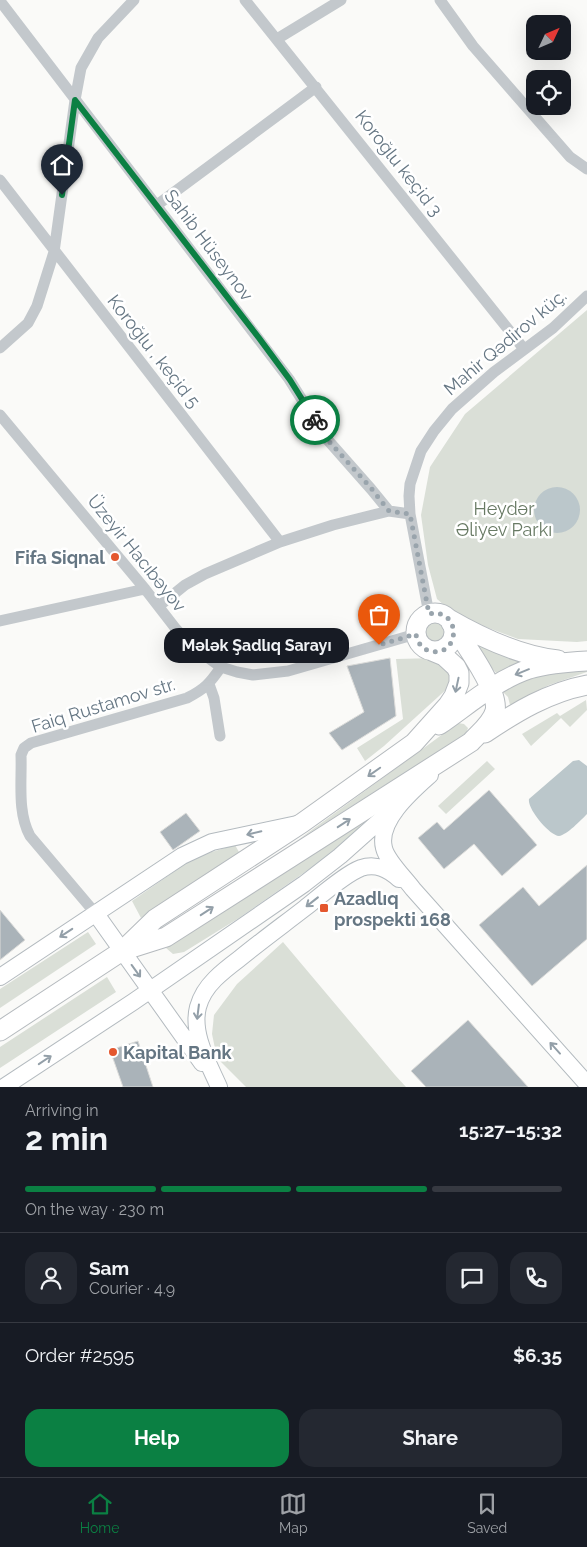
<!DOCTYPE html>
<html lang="en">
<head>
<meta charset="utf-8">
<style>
	:root { --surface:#171b24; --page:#242831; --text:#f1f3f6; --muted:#9ea1a6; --line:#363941; --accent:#0b8043 }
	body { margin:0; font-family:Raleway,sans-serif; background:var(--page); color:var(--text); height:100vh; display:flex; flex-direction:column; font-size:19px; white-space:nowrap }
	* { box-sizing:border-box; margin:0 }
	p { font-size:16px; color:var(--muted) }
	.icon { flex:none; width:28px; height:28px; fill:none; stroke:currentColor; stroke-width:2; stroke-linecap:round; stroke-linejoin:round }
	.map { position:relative; height:1087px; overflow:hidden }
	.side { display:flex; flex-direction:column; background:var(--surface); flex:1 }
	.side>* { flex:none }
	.needle { width:32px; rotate:46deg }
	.buttons { position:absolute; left:526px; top:15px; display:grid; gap:10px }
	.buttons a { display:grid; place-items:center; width:45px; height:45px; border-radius:10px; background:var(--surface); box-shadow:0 5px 20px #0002; font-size:25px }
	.pin { position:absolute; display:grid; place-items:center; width:42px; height:42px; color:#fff; margin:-51px -21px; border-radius:50% 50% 50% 0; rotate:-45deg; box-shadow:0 0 5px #0007 }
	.pin .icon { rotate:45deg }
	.courier { position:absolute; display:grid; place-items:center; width:50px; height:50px; margin:-25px; border:4px solid #0b8043; border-radius:50%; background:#fff; color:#222; box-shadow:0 1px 6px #0007 }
	.bubble { position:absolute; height:35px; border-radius:15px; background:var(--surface); box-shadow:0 5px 20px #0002; font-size:16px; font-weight:700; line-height:35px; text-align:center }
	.summary em { font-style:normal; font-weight:700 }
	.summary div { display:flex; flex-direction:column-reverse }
	.summary { display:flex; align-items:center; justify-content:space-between; height:85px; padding:0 25px }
	h1 { font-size:32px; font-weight:700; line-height:38px }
	.bar { display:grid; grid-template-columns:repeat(4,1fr); gap:8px 5px; align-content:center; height:60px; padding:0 25px }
	.bar i { height:6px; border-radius:4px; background:var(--line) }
	.bar .active { background:var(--accent) }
	.bar p { grid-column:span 4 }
	.line { display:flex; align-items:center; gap:12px; padding:0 25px; border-top:1px solid var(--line) }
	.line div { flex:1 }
	.round { display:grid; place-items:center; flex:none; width:52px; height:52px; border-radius:15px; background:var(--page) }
	.action { display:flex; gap:10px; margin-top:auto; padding:10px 25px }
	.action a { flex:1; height:58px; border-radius:15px; background:var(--accent); color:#fff; font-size:20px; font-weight:700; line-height:58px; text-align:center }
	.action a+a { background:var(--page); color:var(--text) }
	.tabs { display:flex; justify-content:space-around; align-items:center; height:70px; border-top:1px solid var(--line); background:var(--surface); font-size:14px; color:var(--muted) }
	.tabs a { display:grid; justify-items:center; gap:2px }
	.tabs .active { color:var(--accent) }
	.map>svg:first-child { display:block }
	.green { fill:#dadfd7 }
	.water { fill:#bbc7cb }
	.building { fill:#aab3b9; stroke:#dcdcda }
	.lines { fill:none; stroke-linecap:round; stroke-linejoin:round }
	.secondary-casing { stroke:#b3babf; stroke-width:18 }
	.primary-casing { stroke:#b5babe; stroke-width:21 }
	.street { stroke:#c3c8cc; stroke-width:11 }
	.secondary { stroke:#fff; stroke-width:16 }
	.primary { stroke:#fff; stroke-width:19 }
	.oneway { stroke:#939fa8 }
	.done { stroke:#99a4ac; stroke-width:5; stroke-dasharray:0 9 }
	.route { stroke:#0b8043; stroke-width:6 }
	.poi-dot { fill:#e4572e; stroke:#fff; stroke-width:2 }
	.labels { text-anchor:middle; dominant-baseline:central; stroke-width:5; stroke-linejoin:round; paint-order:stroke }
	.street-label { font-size:18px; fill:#657683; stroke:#fff }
	.park-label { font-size:18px; fill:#687a64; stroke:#fff }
	.poi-label { font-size:18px; font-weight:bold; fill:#657683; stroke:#fff; text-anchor:start }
</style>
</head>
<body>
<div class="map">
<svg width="587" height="1087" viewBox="0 0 587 1087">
	<rect width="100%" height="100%" fill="#fafaf8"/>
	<!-- green -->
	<path class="green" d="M587,310V641L577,642L518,639L475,623L451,611L437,599L428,565L421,515L430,467L465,414Z
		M423 632a12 12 0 1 1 24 0a12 12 0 1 1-24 0Z
		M470,641L530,661L496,673Z
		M436,658L451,673L449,687L384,746L365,761L357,748L403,719L396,659Z
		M587,668V672L549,685L510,705L508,697L501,690L537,675Z
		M586,700L587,710L570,727L561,718L531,746L522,734L557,713L560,716Z
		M458,723L464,724L468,728L466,734L298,840Z
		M487,761L495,769L446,814L438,806Z
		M376,811L338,849L239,918L184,952L173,954L166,948Z
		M235,845L239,852L141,918L132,901L195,857Z
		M88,932L96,944L0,1008V989Z
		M283,942L395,1075L406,1087H246L217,1058L212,1034L214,1015L237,984Z
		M107,977L116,992L0,1068V1047Z"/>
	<!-- water -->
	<path class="water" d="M534 510a23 23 0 1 1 46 0a23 23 0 1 1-46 0Z
		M579,760L587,766V814C581,820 567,835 559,836C550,836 527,809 529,799L573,761Z"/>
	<!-- building -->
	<path class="building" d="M390,658L396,716L342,750L329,733L364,712L347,666Z
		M489,790L537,845L502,876L474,844L444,869L418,838L437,822L444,830Z
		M186,813L200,831L173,850L160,832Z
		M587,865V939L532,986L479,925L523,887L539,906Z
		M0,910L25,940L0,960Z
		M468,1020L528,1087H426L411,1071Z
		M138,1041L153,1087H123L110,1050Z"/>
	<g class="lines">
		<!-- secondary casing -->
		<g class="secondary-casing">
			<path id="secondary" d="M430,775C412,791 377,821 384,848C387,861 405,878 413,889L587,1084
				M96,914L202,1063
				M0,977L182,856L212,842L297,824
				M4,1087L133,1002L304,884L340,856L404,799
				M219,1087C209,1064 191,1034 198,1007C201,996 207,987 215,979C223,971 231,965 239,959C261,941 283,925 305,908C319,897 345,874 361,868C376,863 388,869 399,879"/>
		</g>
		<!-- primary casing -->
		<g class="primary-casing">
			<path id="primary" d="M416 632a19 19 0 1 1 38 0a19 19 0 1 1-38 0Z
				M449,619C482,638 520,656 558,660
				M439,725C467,706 496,680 529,669C547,664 568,662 587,661
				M485,733C516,712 549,692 587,685
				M125,950L166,937L471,742C479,733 492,723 495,711C500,691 463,641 451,623
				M0,1031L122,951L155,919L302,823L414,743L448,705L454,696L459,683V673L456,667L444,656L432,651"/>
		</g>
		<!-- street -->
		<path class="street" d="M245,0L524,349
			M440,0L473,46L570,157L587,169
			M0,1L289,379L326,438L371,489L389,511
			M277,39L341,0
			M0,180L280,542
			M157,205L316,87
			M0,348L28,323L37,306L54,252L75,100L81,68L98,38L134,0
			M0,415L145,589L176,629L192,646L221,667L237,672L253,675L288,671L416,634
			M159,606L185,585L205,574L280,542L333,525L389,511L410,514
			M429,614L410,514L409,496L410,484L421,451L434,431L452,409L494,372L553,328L587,296
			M0,621L145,589
			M209,684L214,698L220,736
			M96,914L30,836C17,812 22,781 21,755L24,748L31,743L187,698C205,689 210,683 221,667"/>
		<!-- secondary -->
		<use href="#secondary" class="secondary"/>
		<!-- primary -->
		<use href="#primary" class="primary"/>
	</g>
	<!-- one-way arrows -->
	<defs><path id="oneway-shaft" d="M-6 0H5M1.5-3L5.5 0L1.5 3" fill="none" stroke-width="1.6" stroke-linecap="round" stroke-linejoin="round" transform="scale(1.25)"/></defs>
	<g class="oneway">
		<use href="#oneway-shaft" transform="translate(522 672) rotate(158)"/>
		<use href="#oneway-shaft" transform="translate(457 685) rotate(102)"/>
		<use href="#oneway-shaft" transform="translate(374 772) rotate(145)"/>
		<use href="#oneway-shaft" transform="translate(344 823) rotate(-33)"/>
		<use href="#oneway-shaft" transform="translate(254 833) rotate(167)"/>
		<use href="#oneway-shaft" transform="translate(312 902) rotate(142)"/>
		<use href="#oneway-shaft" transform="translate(207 911) rotate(-33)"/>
		<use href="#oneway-shaft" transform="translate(66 933) rotate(147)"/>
		<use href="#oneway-shaft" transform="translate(136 971) rotate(54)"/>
		<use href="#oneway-shaft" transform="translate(198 1012) rotate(97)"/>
		<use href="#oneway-shaft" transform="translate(555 1048) rotate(-132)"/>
		<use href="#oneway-shaft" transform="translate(45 1060) rotate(-34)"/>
	</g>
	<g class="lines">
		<!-- done -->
		<path class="done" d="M315,420L326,438L371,488L389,511L410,514L429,614C462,607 461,658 430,651C422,649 417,642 416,634L379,645"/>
		<!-- route -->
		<path class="route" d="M62,195L75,100L259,338L290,380L315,420"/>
	</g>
	<!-- markers -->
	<g class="poi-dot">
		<circle cx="115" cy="557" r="5"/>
		<rect x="319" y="903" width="10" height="10" rx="2.5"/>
		<circle cx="113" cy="1052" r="5"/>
	</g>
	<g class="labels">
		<!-- street labels -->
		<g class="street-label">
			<text transform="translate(399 163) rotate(52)">Koroğlu keçid 3</text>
			<text transform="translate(209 245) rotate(53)">Sahib Hüseynov</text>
			<text transform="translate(505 342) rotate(-40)">Mahir Qədirov küç.</text>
			<text transform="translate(154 351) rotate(52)">Koroğlu , keçid 5</text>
			<text transform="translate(137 553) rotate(51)">Üzeyir Hacıbəyov</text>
			<text transform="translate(103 705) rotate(-17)">Faiq Rustamov str.</text>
		</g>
		<!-- park labels -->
		<g class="park-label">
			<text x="504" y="508">Heydər<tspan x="504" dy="21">Əliyev Parkı</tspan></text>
		</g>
		<!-- poi labels -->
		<g class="poi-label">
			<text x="105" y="557" text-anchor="end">Fifa Siqnal</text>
			<text x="334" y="898">Azadlıq<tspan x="334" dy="21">prospekti 168</tspan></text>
			<text x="123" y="1052">Kapital Bank</text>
		</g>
	</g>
</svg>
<div class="buttons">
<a><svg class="needle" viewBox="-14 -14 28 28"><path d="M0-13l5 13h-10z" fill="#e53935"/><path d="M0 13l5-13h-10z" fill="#9ea1a6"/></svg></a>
<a><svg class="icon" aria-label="locate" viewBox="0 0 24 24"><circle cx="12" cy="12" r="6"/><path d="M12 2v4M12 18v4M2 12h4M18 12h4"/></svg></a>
</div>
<div class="pin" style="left:379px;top:645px;background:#ea580c"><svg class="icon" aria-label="bag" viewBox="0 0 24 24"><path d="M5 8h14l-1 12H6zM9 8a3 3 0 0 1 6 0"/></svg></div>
<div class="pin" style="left:62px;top:195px;background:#1f2937"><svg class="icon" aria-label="home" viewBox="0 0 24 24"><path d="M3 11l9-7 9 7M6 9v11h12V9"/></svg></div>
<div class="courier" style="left:315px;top:420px"><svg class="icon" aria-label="bike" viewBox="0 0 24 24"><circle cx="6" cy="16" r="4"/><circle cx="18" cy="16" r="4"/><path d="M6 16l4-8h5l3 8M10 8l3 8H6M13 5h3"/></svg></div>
<div class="bubble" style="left:164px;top:628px;width:185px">Mələk Şadlıq Sarayı</div>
</div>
<section class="side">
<div class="summary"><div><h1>2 min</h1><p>Arriving in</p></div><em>15:27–15:32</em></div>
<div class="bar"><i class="active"></i><i class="active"></i><i class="active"></i><i></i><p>On the way · 230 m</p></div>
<div class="line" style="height:90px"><a class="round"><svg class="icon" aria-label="person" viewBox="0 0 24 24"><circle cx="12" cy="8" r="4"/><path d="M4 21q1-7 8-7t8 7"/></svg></a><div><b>Sam</b><p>Courier · 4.9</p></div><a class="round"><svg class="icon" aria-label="chat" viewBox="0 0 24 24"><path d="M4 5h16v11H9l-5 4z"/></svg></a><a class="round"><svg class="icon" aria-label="phone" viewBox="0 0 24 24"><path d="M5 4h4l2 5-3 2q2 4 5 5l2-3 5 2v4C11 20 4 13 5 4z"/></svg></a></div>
<div class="line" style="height:65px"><div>Order #2595</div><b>$6.35</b></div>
<div class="action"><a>Help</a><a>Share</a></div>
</section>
<nav class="tabs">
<a class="active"><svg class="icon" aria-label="home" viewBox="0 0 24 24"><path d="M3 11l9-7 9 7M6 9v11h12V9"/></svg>Home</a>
<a><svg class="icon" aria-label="map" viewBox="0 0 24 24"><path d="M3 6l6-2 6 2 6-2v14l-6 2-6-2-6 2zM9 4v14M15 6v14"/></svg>Map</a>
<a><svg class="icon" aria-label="saved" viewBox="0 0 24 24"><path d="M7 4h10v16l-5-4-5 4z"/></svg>Saved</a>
</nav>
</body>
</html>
